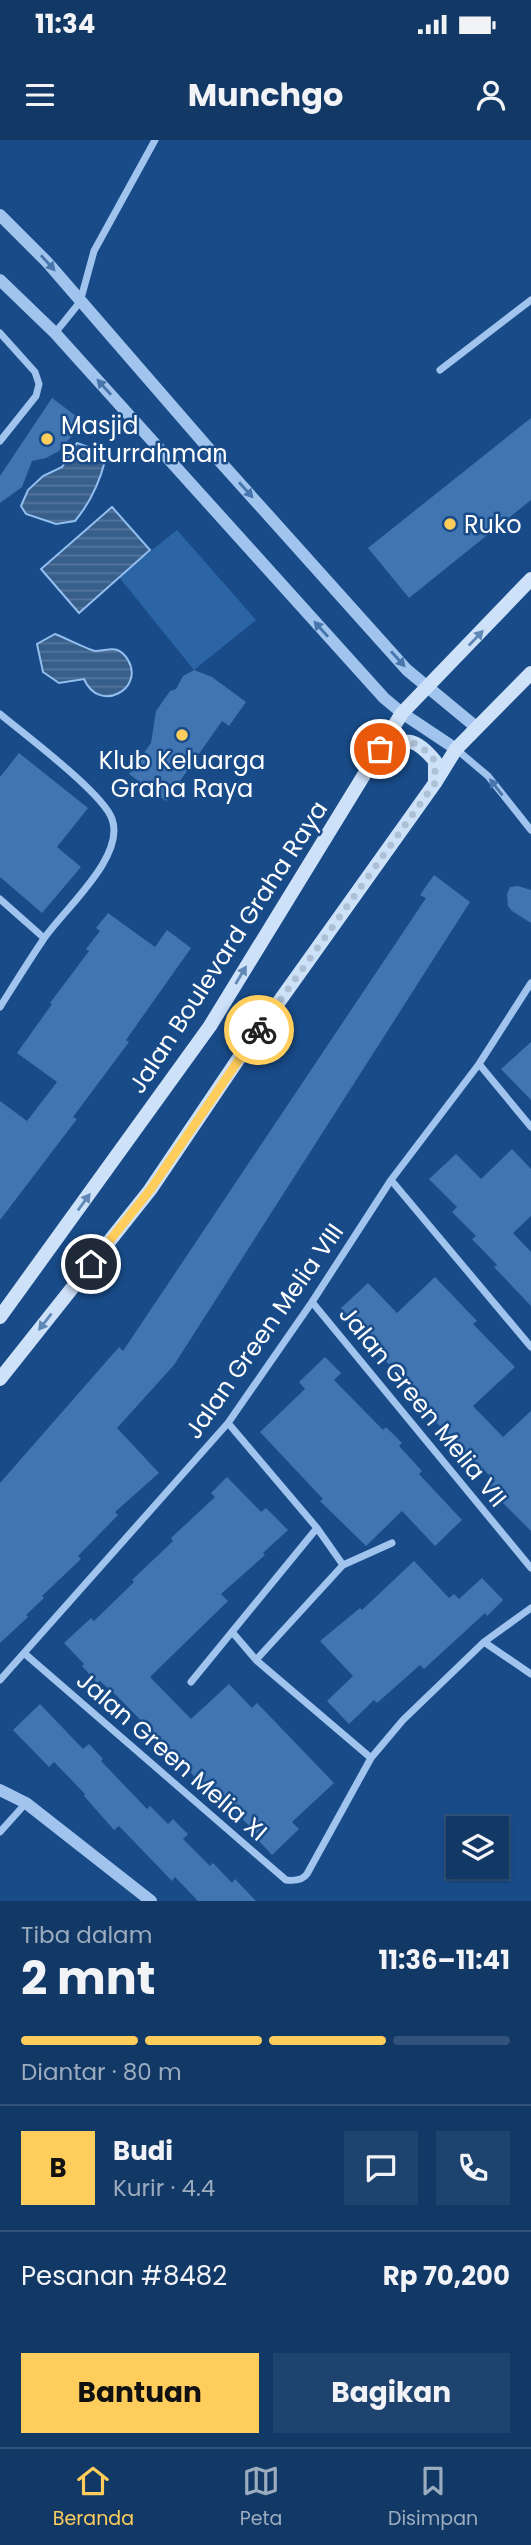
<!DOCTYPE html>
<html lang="id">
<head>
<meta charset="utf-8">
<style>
	:root { --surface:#123866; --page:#1f436f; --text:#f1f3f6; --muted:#9cacbf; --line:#31527a; --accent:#ffcd5c }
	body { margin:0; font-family:Poppins,sans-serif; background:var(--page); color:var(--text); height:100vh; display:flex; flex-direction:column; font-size:26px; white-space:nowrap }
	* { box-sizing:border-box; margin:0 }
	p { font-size:23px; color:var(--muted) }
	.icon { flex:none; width:38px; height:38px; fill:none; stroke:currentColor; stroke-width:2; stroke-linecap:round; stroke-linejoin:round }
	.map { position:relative; height:1761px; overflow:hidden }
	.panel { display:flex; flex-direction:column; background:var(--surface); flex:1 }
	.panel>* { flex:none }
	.controls { position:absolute; left:446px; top:1676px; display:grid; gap:14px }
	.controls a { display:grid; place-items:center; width:63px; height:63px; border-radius:0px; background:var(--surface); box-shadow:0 2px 5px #0004,0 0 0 2px var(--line); font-size:35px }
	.pin { position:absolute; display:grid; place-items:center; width:60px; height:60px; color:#fff; margin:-30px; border:4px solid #fff; border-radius:50%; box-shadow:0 2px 7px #0007 }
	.courier { position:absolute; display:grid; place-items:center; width:70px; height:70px; margin:-35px; border:5px solid #ffcd5c; border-radius:50%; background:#fff; color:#222; box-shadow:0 2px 9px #0007 }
	.headline em { font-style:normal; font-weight:700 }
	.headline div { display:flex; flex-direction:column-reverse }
	.headline { display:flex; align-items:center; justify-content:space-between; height:119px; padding:0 21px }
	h1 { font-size:46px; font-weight:700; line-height:52px }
	.bar { display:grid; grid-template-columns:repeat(4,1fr); gap:10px 7px; align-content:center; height:84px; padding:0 21px }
	.bar i { height:9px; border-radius:5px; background:var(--line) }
	.bar .on { background:var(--accent) }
	.bar p { grid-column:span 4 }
	.line { display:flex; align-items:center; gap:18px; padding:0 21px; border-top:2px solid var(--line) }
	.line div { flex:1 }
	.round { display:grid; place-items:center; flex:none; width:74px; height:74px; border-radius:0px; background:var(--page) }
	.button { display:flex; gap:14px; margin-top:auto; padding:14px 21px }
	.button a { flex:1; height:80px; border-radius:0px; background:var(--accent); color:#111; font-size:28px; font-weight:700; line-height:80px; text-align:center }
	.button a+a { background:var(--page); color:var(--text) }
	.status { display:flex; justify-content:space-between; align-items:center; height:49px; padding:0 35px; background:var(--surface); direction:ltr }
	.status svg { height:19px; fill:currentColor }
	header { display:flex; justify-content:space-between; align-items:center; height:91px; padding:0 21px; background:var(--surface); font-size:32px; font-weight:700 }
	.tab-bar { display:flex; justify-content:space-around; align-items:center; height:98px; border-top:2px solid var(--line); background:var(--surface); font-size:19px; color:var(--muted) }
	.tab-bar a { display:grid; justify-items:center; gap:4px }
	.tab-bar .on { color:var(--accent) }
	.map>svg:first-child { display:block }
	.grass { fill:#2b65a6 }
	.water { fill:url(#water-rules); stroke:#92bff0; stroke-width:2 }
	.building { fill:#4175b1 }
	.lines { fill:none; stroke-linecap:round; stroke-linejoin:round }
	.minor { stroke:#a0c4ed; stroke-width:7 }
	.tertiary { stroke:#a0c4ed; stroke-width:12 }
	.secondary { stroke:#cde1f9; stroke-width:14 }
	.oneway { fill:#4875ab }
	.oneway2 { fill:#6087b5 }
	.done { stroke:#aec0d5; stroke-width:7; stroke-dasharray:0 12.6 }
	.route { stroke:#ffcd5c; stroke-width:9 }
	.poi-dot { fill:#ffcd5c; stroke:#184b88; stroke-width:2.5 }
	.labels { text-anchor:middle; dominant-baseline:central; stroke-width:5; stroke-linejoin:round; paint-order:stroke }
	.poi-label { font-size:24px; fill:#fff; stroke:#184b88; text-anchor:start }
	.street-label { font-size:24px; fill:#fff; stroke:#184b88 }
</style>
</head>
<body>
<div class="status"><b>11:34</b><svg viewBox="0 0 49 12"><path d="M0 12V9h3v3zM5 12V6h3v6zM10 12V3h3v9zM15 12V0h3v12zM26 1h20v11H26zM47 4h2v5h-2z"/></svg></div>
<header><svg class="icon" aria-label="menu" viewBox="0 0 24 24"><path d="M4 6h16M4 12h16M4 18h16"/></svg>Munchgo<svg class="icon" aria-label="person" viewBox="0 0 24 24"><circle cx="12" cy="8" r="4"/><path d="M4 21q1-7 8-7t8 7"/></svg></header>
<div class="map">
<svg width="531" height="1761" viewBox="0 0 531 1761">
	<defs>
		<pattern id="water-rules" width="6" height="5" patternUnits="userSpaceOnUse" patternTransform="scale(1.75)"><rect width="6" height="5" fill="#385e8a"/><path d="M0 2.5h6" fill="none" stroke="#56769c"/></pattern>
	</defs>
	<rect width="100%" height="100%" fill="#184b88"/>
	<!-- grass -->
	<path class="grass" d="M177,390L256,480L194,530L119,437Z"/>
	<!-- water -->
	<path class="water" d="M77,303L94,309L105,321C99,344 90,363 75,381L56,384L26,374L21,366L28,350L43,336L62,327Z
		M112,367L150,410L79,473L41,429Z
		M55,494C61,496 91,511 95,511C108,511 118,503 128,520C145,549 99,574 84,539L59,543L43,532L37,504Z"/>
	<!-- building -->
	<path class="building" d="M52,258L84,282L59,311L46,318L32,321L22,347L0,363V336Z
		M531,278V360L409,458L368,408Z
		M194,530L212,537L246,562L229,586L222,581L166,661L129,634L151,603L156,571L170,551L176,549L183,536Z
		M19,613L88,668L57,707L81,727L42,773L0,737V637Z
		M434,735L470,762L174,1225L117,1288L159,1333L115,1372L118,1375L78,1416L81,1419L42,1456L44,1458L26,1475L28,1477L0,1503V1343L119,1207L123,1211L426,758L420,755Z
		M518,746L531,750V783L512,771L508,766L507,754L510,747Z
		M108,773L155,807L167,790L191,808L126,900L129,902L73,977L77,979L0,1080V961L27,981L57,942L17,913L52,864L50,863L89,811L86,809L100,791L96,788Z
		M531,902V960L501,929Z
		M512,1009L531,1029V1076L513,1093L531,1112V1166L494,1127L497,1125L472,1099L476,1096L452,1072L457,1067L429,1039L456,1014L481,1039Z
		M435,1137L477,1181L473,1184L515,1227L473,1266L503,1297L531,1271V1391L488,1348L495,1341L430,1276L433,1273L372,1206L375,1203L341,1168L368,1143L397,1173Z
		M325,1217L341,1233L334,1240L383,1290L386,1287L402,1303L399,1306L422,1331L419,1334L462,1380L435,1406L402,1371L366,1406L320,1361L323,1359L260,1292L305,1249L299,1242Z
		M227,1337L261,1372L266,1368L288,1390L263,1413L265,1415L221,1454L228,1461L150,1537L191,1579L229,1544L252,1568L257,1563L334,1643L292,1682L299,1689L272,1715L258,1700L261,1698L215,1651L211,1654L175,1616L173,1618L158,1604L161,1601L120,1559L100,1541L97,1543L82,1526L84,1524L64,1503L91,1478L94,1481L134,1442L132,1440L173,1401L171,1398L215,1357L211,1353Z
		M414,1421L449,1458L454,1454L459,1459L482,1438L503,1460L487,1476L485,1473L424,1529L420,1525L377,1563L374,1560L349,1584L327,1561L353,1536L320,1501L360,1468L362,1470Z
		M40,1564L83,1609L89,1604L103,1619L101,1621L147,1669L150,1666L168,1684L173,1679L188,1694L183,1699L210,1726L213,1723L232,1743L235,1739L256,1761H198L175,1737L172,1741L119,1686L114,1690L84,1656L85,1654L54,1622L49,1627L13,1590Z"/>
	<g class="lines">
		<!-- minor -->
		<path class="minor" d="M0,193L35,232L39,244L36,256L0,301
			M55,193L80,162L94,111L155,0
			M440,230L531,160
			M0,574C25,595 103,653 112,679C126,717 63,770 43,800C28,822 14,845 0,867
			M456,609L488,636L531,690
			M0,759L44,798
			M479,924L531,987
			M391,1040L531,1207
			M312,1162L531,1428
			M228,1283L317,1388L343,1425
			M233,1493L256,1520L371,1618
			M484,1502L531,1534
			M24,1513L286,1740C294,1741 302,1741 307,1734L371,1618L403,1580L484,1502L531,1468
			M256,1520L343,1425L392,1403
			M0,1540L228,1283L312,1162L391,1040L479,924L531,843
			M191,1542L317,1388
			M0,1692L26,1663"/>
		<!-- tertiary -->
		<path class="tertiary" d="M0,75L47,122L216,317L407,530L476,587
			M0,140L55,193L384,558L402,573L456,609
			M0,1650L26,1663L151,1761"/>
		<!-- secondary -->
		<path class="secondary" d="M380,609C407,597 416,598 435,621V642
			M0,1177L210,886L402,573L531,439
			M0,1239L150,1050L241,915L435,643L456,609L531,533"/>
	</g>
	<!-- one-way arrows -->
	<defs><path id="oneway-solid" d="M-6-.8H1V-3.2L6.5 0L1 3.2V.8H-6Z" transform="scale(1.75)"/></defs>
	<g class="oneway">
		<use href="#oneway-solid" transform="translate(48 123) rotate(48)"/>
		<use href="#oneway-solid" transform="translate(104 247) rotate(-132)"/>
		<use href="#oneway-solid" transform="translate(246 350) rotate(48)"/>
		<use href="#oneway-solid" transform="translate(321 489) rotate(-132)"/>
		<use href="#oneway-solid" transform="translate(398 519) rotate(48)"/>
		<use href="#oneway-solid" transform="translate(496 647) rotate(-128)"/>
	</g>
	<g class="oneway2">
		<use href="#oneway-solid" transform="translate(476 498) rotate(-46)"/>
		<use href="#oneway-solid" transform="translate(241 835) rotate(-59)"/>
		<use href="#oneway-solid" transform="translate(84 1062) rotate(-54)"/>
		<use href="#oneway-solid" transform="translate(45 1182) rotate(128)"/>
	</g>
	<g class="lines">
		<!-- done -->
		<path class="done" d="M259,890L435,643V621C416,598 407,598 380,609"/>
		<!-- route -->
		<path class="route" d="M91,1124L150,1050L259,890"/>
	</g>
	<!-- markers -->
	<g class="poi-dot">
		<circle cx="47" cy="299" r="7"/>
		<circle cx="450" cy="384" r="7"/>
		<circle cx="182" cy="595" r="7"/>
	</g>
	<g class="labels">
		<!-- poi labels -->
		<g class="poi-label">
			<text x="61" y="285">Masjid<tspan x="61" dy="28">Baiturrahman</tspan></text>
			<text x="464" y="384">Ruko</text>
			<text x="182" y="620" text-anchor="middle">Klub Keluarga<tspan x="182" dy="28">Graha Raya</tspan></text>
		</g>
		<!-- street labels -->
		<g class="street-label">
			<text transform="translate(228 807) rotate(-57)">Jalan Boulevard Graha Raya</text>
			<text transform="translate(264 1191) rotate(-55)">Jalan Green Melia VIII</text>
			<text transform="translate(423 1266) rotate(51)">Jalan Green Melia VII</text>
			<text transform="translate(172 1616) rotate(41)">Jalan Green Melia XI</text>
		</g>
	</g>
</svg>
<div class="controls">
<a><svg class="icon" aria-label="layers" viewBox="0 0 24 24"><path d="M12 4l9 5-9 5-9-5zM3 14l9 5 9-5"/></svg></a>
</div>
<div class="pin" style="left:380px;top:609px;background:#ea580c"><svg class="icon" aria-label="bag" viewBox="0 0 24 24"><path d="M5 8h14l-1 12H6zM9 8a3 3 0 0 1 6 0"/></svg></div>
<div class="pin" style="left:91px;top:1124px;background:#1f2937"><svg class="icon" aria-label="home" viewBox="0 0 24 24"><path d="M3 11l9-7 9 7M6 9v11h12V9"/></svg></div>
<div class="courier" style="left:259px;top:890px"><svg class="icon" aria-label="bike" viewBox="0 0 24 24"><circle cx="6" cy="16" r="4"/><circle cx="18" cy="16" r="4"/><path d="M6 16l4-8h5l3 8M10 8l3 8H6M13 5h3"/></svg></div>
</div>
<section class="panel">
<div class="headline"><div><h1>2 mnt</h1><p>Tiba dalam</p></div><em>11:36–11:41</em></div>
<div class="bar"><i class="on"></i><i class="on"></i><i class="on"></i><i></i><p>Diantar · 80 m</p></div>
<div class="line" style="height:126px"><b class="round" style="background:var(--accent);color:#111">B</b><div><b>Budi</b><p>Kurir · 4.4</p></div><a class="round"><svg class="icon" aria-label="chat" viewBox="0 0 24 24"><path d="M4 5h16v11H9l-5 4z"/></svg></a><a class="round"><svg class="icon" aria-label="phone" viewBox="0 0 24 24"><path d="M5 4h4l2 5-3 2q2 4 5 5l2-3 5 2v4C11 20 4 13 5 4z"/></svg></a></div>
<div class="line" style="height:91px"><div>Pesanan #8482</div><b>Rp 70,200</b></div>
<div class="button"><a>Bantuan</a><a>Bagikan</a></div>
</section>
<nav class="tab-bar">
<a class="on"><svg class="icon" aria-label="home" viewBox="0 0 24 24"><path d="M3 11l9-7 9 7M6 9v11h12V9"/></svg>Beranda</a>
<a><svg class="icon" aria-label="map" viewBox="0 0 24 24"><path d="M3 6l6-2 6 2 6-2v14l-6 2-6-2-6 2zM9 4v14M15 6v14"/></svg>Peta</a>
<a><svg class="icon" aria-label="saved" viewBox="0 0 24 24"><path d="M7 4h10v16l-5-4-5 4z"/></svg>Disimpan</a>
</nav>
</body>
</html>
